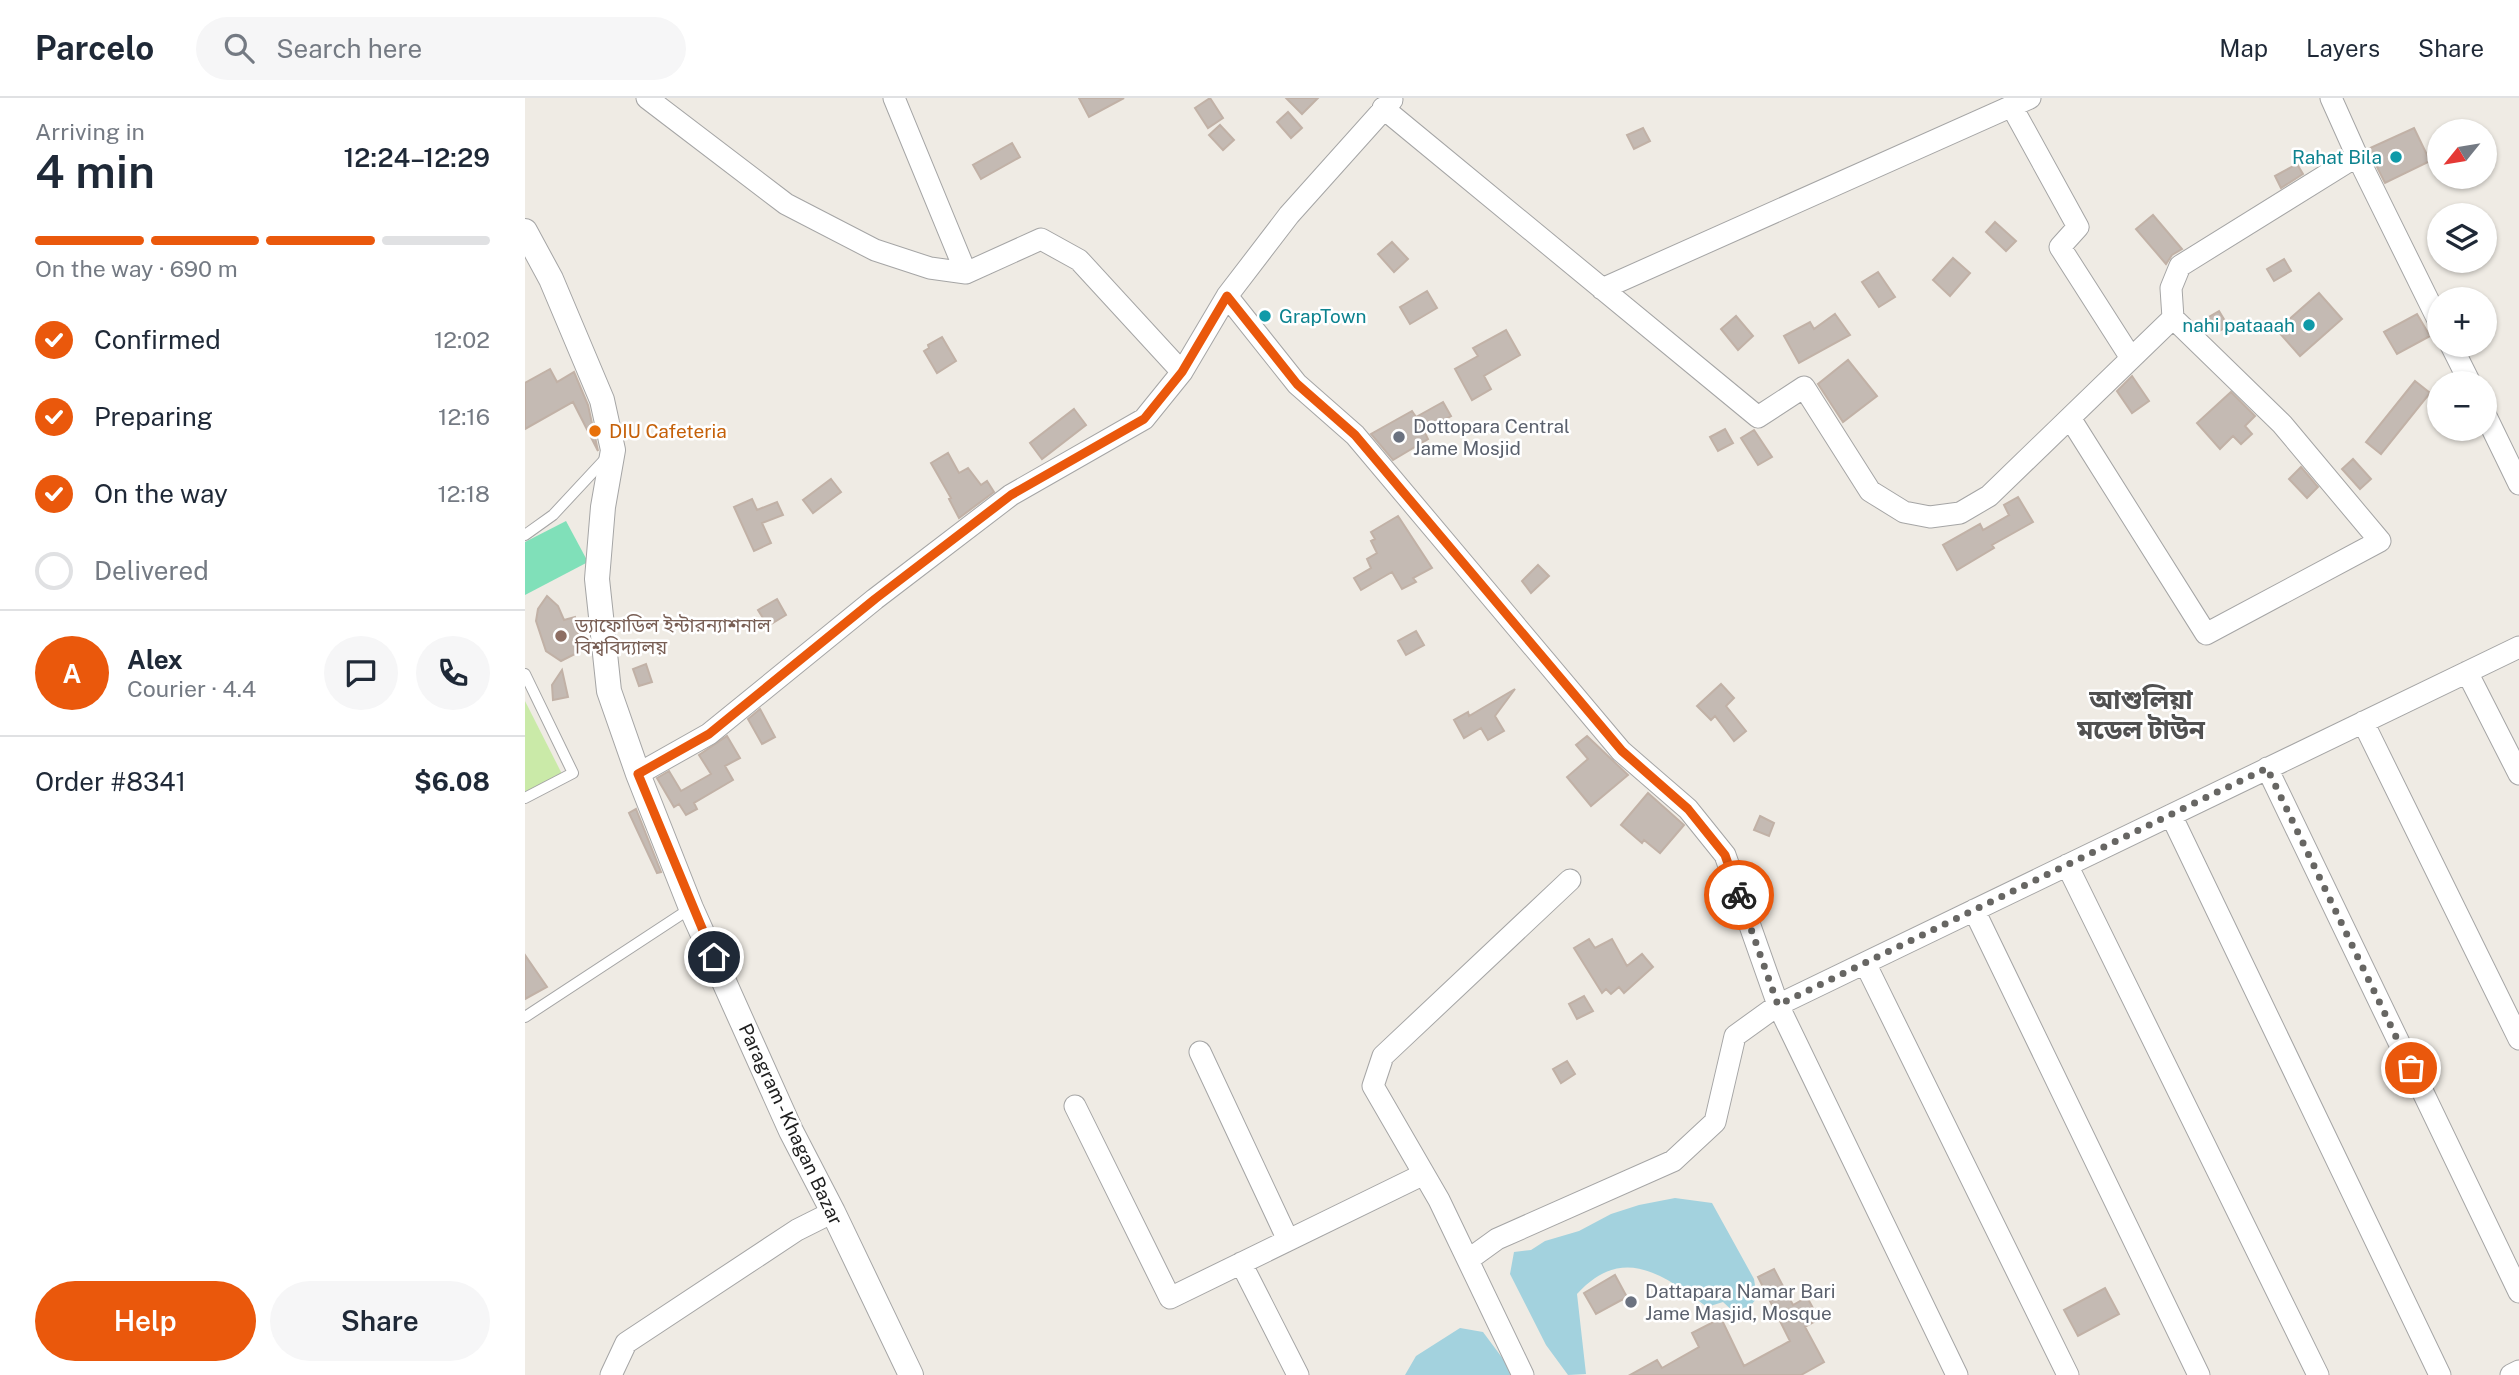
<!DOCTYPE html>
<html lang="en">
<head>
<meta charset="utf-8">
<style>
	:root { --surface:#fff; --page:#f6f6f7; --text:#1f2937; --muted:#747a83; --line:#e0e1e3; --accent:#ea580c }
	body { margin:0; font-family:"Public Sans","Noto Sans Bengali",sans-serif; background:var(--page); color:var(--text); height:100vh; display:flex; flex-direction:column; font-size:26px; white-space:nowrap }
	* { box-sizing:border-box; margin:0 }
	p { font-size:23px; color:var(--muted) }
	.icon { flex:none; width:38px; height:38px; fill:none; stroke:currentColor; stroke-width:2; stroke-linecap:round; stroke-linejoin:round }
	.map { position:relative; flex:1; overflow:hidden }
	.details { display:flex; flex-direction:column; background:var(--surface); width:525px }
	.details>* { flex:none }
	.needle { width:46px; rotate:240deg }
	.tools { position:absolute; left:1902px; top:21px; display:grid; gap:14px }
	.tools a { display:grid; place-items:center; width:70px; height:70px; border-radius:50%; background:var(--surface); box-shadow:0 2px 5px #0004; font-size:35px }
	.pin { position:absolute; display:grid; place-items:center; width:60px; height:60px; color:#fff; margin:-30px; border:4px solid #fff; border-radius:50%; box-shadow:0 2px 7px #0007 }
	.courier { position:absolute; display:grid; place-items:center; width:70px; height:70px; margin:-35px; border:5px solid #ea580c; border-radius:50%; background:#fff; color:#222; box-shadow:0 2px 9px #0007 }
	.overview em { font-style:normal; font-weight:600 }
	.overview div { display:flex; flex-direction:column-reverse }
	.overview { display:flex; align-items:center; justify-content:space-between; height:119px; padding:0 35px }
	h1 { font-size:46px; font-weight:600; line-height:52px }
	.bar { display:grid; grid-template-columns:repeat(4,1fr); gap:10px 7px; align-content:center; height:84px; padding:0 35px }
	.bar i { height:9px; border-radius:5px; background:var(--line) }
	.bar .selected { background:var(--accent) }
	.bar p { grid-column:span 4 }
	.line { display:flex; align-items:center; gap:18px; padding:0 35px; border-top:2px solid var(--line) }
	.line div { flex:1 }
	.round { display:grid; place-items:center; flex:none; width:74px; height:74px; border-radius:37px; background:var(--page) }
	ol { padding:0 35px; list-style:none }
	li { display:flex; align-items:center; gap:21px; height:77px }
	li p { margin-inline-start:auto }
	li .icon { padding:7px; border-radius:50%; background:var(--accent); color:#fff; stroke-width:4 }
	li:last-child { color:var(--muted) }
	li i { width:38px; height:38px; border:4px solid var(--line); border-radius:50% }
	.button { display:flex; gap:14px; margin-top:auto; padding:14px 35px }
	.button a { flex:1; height:80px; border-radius:42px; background:var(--accent); color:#fff; font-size:28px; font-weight:600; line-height:80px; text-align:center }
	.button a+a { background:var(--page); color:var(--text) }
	header { display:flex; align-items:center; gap:42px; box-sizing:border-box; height:98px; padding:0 35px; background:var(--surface); border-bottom:2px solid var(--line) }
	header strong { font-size:33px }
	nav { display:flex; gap:38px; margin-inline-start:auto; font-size:24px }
	.search { width:490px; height:63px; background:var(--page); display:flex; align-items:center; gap:18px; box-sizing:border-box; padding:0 24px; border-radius:38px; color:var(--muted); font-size:26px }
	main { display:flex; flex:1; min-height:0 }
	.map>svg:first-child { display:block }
	.grass { fill:#caeaa8 }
	.pitch { fill:#80e0b9 }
	.water { fill:#a3d2de }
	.building { fill:#c4bab3; stroke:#c1b1a6; stroke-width:2 }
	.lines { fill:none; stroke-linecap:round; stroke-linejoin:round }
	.service-casing { stroke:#a5a5a5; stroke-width:12 }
	.minor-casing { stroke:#a5a5a5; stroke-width:23 }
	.tertiary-casing { stroke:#a5a5a5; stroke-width:26 }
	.service { stroke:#fff; stroke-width:10 }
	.minor { stroke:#fff; stroke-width:21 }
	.tertiary { stroke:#fff; stroke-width:24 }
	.done { stroke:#676663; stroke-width:7; stroke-dasharray:0 12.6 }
	.route { stroke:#ea580c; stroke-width:9 }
	.culture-dot { fill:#0f9aa8; stroke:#fff; stroke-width:2.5 }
	.food-dot { fill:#e8710a; stroke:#fff; stroke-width:2.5 }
	.worship-dot { fill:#6b7280; stroke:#fff; stroke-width:2.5 }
	.education-dot { fill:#8d6e63; stroke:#fff; stroke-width:2.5 }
	.labels { text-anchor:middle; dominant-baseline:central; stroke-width:5; stroke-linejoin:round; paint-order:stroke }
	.culture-label { font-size:19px; fill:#0d838f; stroke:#fff; text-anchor:end }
	.worship-label { font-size:19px; fill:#5b616d; stroke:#fff; text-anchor:start }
	.food-label { font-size:19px; fill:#c56008; stroke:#fff; text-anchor:start }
	.education-label { font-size:19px; fill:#785e54; stroke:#fff; text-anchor:start }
	.street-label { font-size:19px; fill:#1e1e1e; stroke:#fff }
	.district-label { font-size:26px; font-weight:bold; fill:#515151; stroke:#fff }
</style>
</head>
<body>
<header>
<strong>Parcelo</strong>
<div class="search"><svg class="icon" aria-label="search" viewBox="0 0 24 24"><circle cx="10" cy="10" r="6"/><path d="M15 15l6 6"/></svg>Search here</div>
<nav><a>Map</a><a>Layers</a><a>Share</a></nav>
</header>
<main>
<section class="details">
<div class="overview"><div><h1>4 min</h1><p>Arriving in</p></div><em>12:24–12:29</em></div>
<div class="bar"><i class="selected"></i><i class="selected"></i><i class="selected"></i><i></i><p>On the way · 690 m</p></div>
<ol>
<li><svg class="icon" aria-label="check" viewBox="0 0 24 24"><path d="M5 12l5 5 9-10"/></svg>Confirmed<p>12:02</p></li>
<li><svg class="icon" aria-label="check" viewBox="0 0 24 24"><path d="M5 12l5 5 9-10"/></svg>Preparing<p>12:16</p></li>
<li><svg class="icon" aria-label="check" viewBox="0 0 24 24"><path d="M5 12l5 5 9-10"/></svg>On the way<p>12:18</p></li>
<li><i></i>Delivered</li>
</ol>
<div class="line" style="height:126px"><b class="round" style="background:var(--accent);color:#fff">A</b><div><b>Alex</b><p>Courier · 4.4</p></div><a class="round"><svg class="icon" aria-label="chat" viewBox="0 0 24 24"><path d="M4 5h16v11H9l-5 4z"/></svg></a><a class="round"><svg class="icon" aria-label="phone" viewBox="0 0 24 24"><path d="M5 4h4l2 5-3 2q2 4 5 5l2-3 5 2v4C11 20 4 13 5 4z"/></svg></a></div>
<div class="line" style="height:91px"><div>Order #8341</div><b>$6.08</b></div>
<div class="button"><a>Help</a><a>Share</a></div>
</section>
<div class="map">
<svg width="1994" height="1277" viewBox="0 0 1994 1277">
	<rect width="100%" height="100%" fill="#efebe4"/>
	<!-- grass -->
	<path class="grass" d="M0,603L37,676L0,694Z"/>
	<!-- pitch -->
	<path class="pitch" d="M41,423L63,464L0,497V444Z"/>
	<!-- water -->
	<path class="water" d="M1150,1100L1187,1105L1229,1181L1232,1200L1221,1213L1211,1216L1198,1204L1182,1209C1137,1176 1098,1146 1052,1196L1061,1276L1043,1277L1021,1247L985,1176L989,1154L1006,1152L1020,1143L1054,1133L1086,1116L1114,1107Z
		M935,1230L958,1234L990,1277H880L891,1258Z"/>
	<!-- building -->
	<path class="building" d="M554,0H599L564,19Z
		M685,0L698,20L683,30L670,10Z
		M761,0H793L777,16Z
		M763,14L777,30L766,40L752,24Z
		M695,27L709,42L698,52L684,37Z
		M1118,30L1125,43L1109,51L1102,37Z
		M1889,30L1905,63L1860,85L1843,51Z
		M487,45L495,59L456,81L448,67Z
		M1772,66L1778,76L1756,90L1750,78Z
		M1628,117L1657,151L1647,157L1641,166L1611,131Z
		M1470,124L1491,143L1481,153L1461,134Z
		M867,144L883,161L869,174L853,156Z
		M1428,160L1445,175L1425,198L1408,182Z
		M1759,161L1766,173L1749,183L1742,171Z
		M1353,174L1370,199L1354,209L1337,184Z
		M902,193L912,210L885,226L875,209Z
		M1794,195L1817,221L1775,258L1752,232Z
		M1694,213L1703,228L1691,235L1682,220Z
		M1310,216L1325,237L1274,265L1259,238L1285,224L1289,231Z
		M1892,216L1905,238L1872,256L1859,234Z
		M1211,218L1228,238L1213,252L1196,231Z
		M981,232L995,257L959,278L966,291L947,302L930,271L953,258L948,250Z
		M417,239L431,263L412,275L399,253L404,250L403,247Z
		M1323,262L1352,298L1318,324L1293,286Z
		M25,271L32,284L49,274L63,307L73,353L48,304L0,331V285Z
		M1607,278L1624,303L1607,315L1592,293Z
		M1890,283L1905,295L1856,356L1841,344Z
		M1706,294L1730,318L1720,328L1727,336L1716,346L1708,338L1695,351L1672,325Z
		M918,304L926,318L899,333L903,341L868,362L846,336L887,313L891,319Z
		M549,311L561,327L517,361L505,345Z
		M1200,331L1208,345L1193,353L1185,339Z
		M1229,332L1247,359L1233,367L1216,340Z
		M423,355L434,375L443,370L456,387L462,383L469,394L434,420L424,401L426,400L406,365Z
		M1828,361L1846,381L1835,391L1817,371Z
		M1776,369L1793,389L1782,400L1764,381Z
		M306,381L316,394L288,415L278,402Z
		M1493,399L1508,424L1467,447L1469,450L1432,472L1418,447L1455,426L1458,432L1484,417L1479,407Z
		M227,401L232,412L252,404L258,417L237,425L246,445L229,453L209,409Z
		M873,418L907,470L888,480L891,484L877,491L867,474L836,492L829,480L846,470L842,461L852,455L846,443L850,441L846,434Z
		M1013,467L1024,478L1006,495L997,483Z
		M22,498L33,508L39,522L50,519L56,553L36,563L21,553L11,523L13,511Z
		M252,501L261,517L243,528L233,512Z
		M891,533L899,547L881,557L873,543Z
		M121,566L127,584L114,588L108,571Z
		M37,572L43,599L28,602L27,587Z
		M1196,586L1209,600L1201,608L1221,633L1209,643L1190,618L1186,622L1172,608Z
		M990,591L970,618L979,633L963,642L956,630L939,640L929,622L943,614L944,618Z
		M235,611L250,639L237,646L223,621Z
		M202,638L215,660L200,668L208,682L169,705L172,711L161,717L154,706L149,709L132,680L144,673L156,693L186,676L174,657Z
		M1062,638L1103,677L1066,708L1042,679L1063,661L1051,647Z
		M1123,695L1159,727L1135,755L1119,742L1117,745L1096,727Z
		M111,711L136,774L132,775L104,715Z
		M1235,718L1249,725L1244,738L1229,732Z
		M1064,841L1070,850L1087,841L1102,868L1117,856L1128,869L1099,895L1094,889L1086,896L1081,891L1077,895L1049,850Z
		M0,857L22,889L0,901Z
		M1059,898L1068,913L1052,921L1044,906Z
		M1042,963L1050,976L1036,985L1028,971Z
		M1249,1171L1268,1207L1282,1199L1294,1221L1280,1229L1299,1264L1276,1277H1105L1132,1262L1137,1270L1174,1249L1167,1235L1196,1220L1219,1268L1265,1243L1233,1179Z
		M1090,1177L1102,1199L1071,1216L1059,1195Z
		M1580,1190L1594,1216L1553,1238L1539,1212Z"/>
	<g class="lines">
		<!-- service casing -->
		<g class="service-casing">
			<path id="service" d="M0,437L28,417L82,359
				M0,576L48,675L0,700
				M0,919L166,810"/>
		</g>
		<!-- minor casing -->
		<g class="minor-casing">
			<path id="minor" d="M122,0L261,106L350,152L405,170L441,175
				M369,0L441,175L516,141L554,162L657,274
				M1806,0L1832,58L1914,224
				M1487,9L1553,129L1535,149L1606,260
				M858,10L1233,319L1279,289L1345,393L1379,414L1405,419L1435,415L1464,398L1648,220L1646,190L1655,168L1832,58
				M1077,191L1505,0
				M702,198L772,286L830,337L1096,653L1163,711L1200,757L1253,907L1432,1277
				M1926,247L1945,285
				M1960,316L1994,386
				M1545,320L1681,536L1855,443L1757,326L1648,220
				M1942,574L1994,676
				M1838,624L1994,941
				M1742,670L1994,1194
				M113,676L184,636L350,501L486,397L619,321L657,274L702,198L764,117L867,2
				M1646,717L1915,1277
				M1542,767L1793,1277
				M1449,812L1674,1277
				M1340,865L1543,1277
				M675,954L763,1142
				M550,1008L645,1200L899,1076
				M943,1162L972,1141L1148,1063L1190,1024L1210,938L1253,907L1994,549
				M716,1165L773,1277
				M86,1277L101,1245L272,1132L308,1114
				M998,1277L914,1102L848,988L858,958L1045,782
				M1986,1277L1994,1273"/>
		</g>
		<!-- tertiary casing -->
		<g class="tertiary-casing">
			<path id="tertiary" d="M0,133L26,181L77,302L88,352L78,409L72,481L84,593L113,676L166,810L266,1033L308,1114L386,1277"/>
		</g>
		<!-- service -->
		<use href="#service" class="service"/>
		<!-- minor -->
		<use href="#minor" class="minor"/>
		<!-- tertiary -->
		<use href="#tertiary" class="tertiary"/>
	</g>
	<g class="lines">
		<!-- done -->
		<path class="done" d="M1214,797L1253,907L1742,670L1886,970"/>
		<!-- route -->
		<path class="route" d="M189,859L113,676L184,636L350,501L486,397L619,321L657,274L702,198L772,286L830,337L1097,653L1163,711L1200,757L1214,797"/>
	</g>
	<!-- markers -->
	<g class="culture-dot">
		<circle cx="1871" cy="59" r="7"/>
		<circle cx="740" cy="218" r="7"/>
		<circle cx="1784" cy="227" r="7"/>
	</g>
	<circle class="food-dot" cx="70" cy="333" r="7"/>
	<g class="worship-dot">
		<circle cx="874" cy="339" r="7"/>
		<circle cx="1106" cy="1204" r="7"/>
	</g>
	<circle class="education-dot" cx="36" cy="538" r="7"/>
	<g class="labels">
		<!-- culture labels -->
		<g class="culture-label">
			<text x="1857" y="59">Rahat Bila</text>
			<text x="754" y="218" text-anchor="start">GrapTown</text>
			<text x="1770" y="227">nahi pataaah</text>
		</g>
		<!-- worship labels -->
		<g class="worship-label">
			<text x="888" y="328">Dottopara Central<tspan x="888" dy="22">Jame Mosjid</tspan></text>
			<text x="1120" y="1193">Dattapara Namar Bari<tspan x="1120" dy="22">Jame Masjid, Mosque</tspan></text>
		</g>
		<!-- food labels -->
		<g class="food-label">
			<text x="84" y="333">DIU Cafeteria</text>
		</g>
		<!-- education labels -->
		<g class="education-label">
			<text x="50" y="527">ড্যাফোডিল ইন্টারন্যাশনাল<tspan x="50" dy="22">বিশ্ববিদ্যালয়</tspan></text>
		</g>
		<!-- street labels -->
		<g class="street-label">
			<text transform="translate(266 1026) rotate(65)">Paragram - Khagan Bazar</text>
		</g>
		<!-- district labels -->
		<g class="district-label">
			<text x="1616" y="601">আশুলিয়া<tspan x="1616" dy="30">মডেল টাউন</tspan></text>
		</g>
	</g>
</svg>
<div class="tools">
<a><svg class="needle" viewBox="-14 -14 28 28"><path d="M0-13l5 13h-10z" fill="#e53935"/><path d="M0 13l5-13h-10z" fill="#747a83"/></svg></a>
<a><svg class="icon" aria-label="layers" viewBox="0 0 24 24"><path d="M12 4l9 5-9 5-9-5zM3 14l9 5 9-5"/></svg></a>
<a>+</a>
<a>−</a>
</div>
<div class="pin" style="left:1886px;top:970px;background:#ea580c"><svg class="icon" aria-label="bag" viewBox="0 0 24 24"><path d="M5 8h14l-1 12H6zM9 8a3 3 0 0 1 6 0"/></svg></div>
<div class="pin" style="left:189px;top:859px;background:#1f2937"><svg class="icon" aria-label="home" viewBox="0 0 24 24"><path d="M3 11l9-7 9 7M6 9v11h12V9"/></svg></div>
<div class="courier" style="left:1214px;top:797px"><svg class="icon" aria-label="bike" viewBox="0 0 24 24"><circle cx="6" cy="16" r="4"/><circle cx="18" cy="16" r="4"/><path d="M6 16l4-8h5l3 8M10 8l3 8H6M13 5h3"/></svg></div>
</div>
</main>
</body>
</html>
